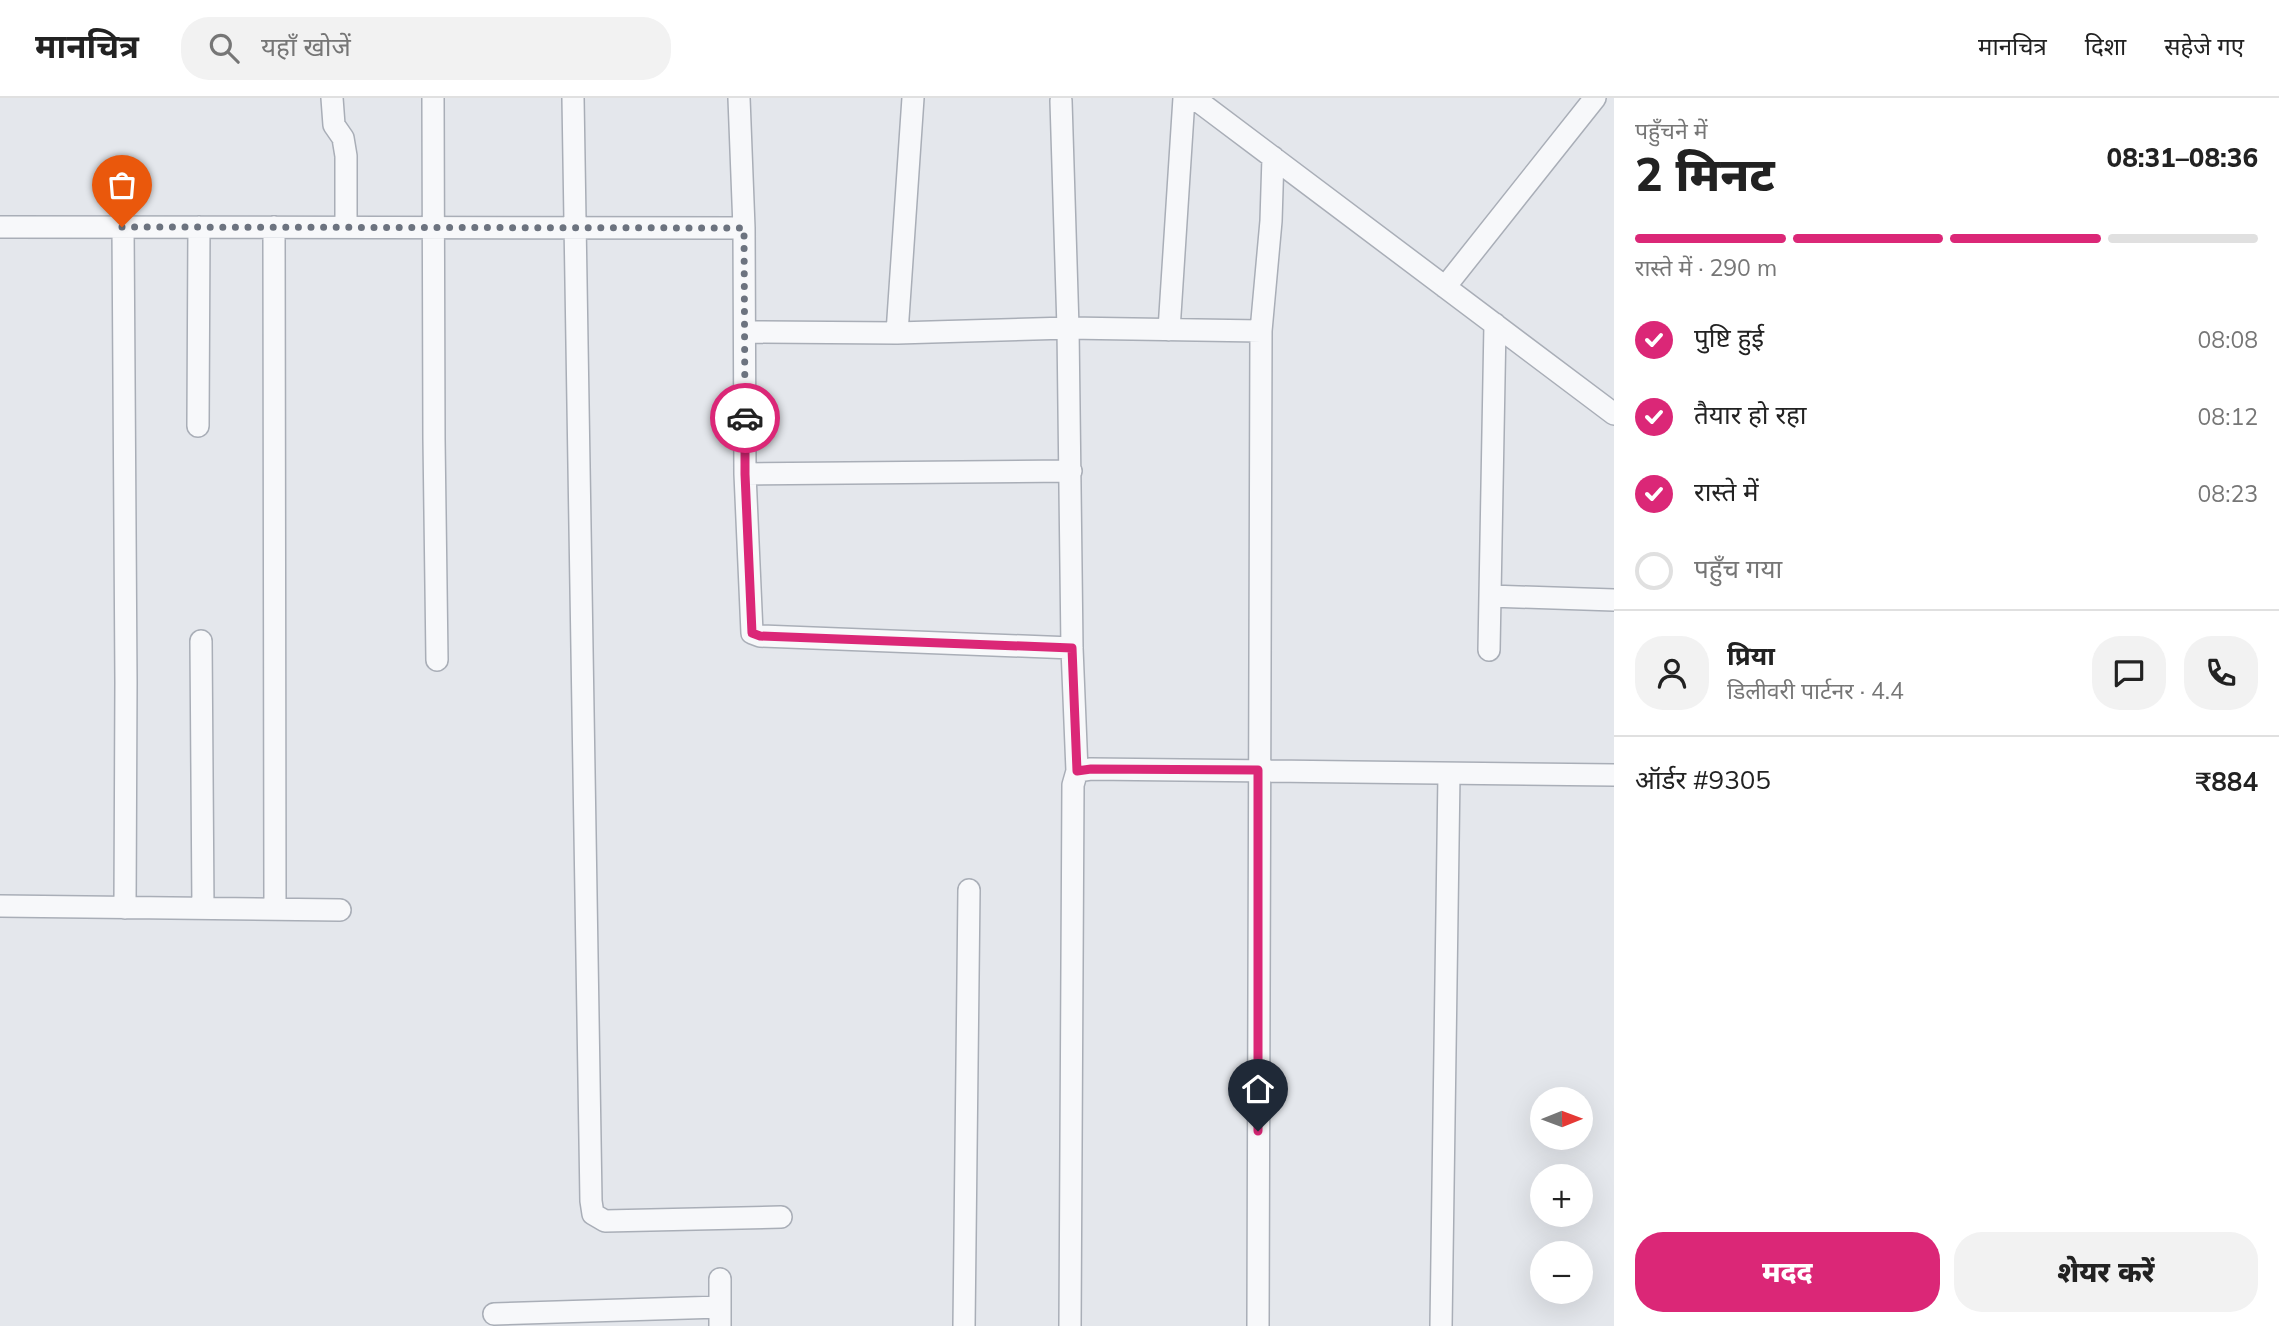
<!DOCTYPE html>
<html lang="hi">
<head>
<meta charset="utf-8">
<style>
	:root { --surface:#fff; --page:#f2f2f2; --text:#222; --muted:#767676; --line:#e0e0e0; --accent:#db2777 }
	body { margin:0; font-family:Mulish,"Noto Sans Devanagari",sans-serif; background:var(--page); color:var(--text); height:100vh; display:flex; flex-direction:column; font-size:26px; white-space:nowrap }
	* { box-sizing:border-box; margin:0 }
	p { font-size:23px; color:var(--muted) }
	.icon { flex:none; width:38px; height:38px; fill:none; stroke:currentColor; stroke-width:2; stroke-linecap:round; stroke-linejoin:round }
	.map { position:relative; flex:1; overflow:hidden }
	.sheet { display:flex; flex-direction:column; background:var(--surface); width:665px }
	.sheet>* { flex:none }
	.needle { width:46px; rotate:89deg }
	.controls { position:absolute; left:1530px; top:989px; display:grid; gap:14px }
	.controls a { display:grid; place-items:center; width:63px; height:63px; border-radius:50%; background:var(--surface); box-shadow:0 7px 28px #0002; font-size:35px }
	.pin { position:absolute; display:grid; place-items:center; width:60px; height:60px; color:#fff; margin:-72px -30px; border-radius:50% 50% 50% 0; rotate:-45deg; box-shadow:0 0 7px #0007 }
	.pin .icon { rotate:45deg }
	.courier { position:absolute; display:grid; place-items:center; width:70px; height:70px; margin:-35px; border:5px solid #db2777; border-radius:50%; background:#fff; color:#222; box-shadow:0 2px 9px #0007 }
	.summary em { font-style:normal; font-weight:800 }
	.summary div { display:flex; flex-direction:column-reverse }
	.summary { display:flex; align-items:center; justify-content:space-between; height:119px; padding:0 21px }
	h1 { font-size:46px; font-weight:800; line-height:52px }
	.bar { display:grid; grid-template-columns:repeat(4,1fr); gap:10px 7px; align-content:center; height:84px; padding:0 21px }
	.bar i { height:9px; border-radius:5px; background:var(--line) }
	.bar .active { background:var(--accent) }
	.bar p { grid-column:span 4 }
	.line { display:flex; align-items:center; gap:18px; padding:0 21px; border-top:2px solid var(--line) }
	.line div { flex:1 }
	.round { display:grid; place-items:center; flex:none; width:74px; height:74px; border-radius:28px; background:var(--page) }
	ol { padding:0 21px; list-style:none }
	li { display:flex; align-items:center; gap:21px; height:77px }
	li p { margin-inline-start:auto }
	li .icon { padding:7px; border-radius:50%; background:var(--accent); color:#fff; stroke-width:4 }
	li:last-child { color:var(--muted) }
	li i { width:38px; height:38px; border:4px solid var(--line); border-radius:50% }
	.action { display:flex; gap:14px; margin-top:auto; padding:14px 21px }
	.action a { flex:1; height:80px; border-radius:28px; background:var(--accent); color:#fff; font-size:28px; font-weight:800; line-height:80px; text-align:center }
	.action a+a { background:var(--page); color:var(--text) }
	header { display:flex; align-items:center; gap:42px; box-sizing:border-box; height:98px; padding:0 35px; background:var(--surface); border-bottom:2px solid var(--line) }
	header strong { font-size:33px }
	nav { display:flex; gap:38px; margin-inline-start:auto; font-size:24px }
	.search { width:490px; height:63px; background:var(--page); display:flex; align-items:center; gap:18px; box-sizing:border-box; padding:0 24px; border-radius:28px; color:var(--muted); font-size:26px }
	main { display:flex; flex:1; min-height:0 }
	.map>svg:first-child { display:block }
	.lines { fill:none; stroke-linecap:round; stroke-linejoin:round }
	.minor-casing { stroke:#a9aeb7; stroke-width:24 }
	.minor { stroke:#f7f8fa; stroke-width:21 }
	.done { stroke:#6c737f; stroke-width:7; stroke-dasharray:0 12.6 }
	.route { stroke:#db2777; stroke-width:9 }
</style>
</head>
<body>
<header>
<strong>मानचित्र</strong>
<div class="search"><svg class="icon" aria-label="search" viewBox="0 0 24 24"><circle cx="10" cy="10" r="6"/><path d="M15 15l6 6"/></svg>यहाँ खोजें</div>
<nav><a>मानचित्र</a><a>दिशा</a><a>सहेजे गए</a></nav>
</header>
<main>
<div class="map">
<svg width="1614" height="1228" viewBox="0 0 1614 1228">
	<rect width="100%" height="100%" fill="#e4e7ec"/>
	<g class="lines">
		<!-- minor casing -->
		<g class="minor-casing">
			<path id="minor" d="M332,0L334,27L343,40L346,58V129
				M433,0L434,341L437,562
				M573,0L591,1103L593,1116L605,1123L781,1119
				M739,0L744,130L745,376L752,535L760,538L1072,550
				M1194,0L1614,316
				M1061,3L1068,230L1072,550L1077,673
				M0,129L744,130
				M123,129L126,584L125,810
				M274,129L275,811
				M1445,189L1595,0
				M1169,232L1184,0
				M745,234L897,235L1068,230L1261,233
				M897,235L913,0
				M198,328L199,129
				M745,376L1071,373
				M1490,498L1614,502
				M201,543L203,810
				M1489,552L1495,226
				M0,808L340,812
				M720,1181V1228
				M494,1216L720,1209
				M964,1228L969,792
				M1070,1228L1073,687L1077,673L1091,671C1265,672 1440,676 1614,677
				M1258,1228L1261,233L1271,123L1273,59
				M1441,1228L1449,676"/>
		</g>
		<!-- minor -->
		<use href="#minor" class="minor"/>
	</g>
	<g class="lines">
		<!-- done -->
		<path class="done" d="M122,129L744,130L745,320"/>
		<!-- route -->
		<path class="route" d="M745,320V376L752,535L760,538L1072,550L1077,673L1091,671L1258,672V1033"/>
	</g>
</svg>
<div class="controls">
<a><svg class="needle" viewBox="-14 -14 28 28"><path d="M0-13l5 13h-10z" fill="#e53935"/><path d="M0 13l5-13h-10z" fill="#767676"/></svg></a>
<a>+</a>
<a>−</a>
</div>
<div class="pin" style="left:122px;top:129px;background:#ea580c"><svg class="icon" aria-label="bag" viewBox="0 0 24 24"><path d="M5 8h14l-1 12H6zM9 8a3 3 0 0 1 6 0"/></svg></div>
<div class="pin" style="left:1258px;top:1033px;background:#1f2937"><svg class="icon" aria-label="home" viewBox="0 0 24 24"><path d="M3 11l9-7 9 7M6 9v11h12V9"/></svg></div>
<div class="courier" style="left:745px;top:320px"><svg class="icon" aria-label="car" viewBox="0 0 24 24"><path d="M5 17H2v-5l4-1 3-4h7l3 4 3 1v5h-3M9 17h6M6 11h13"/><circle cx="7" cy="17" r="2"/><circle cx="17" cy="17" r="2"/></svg></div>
</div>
<section class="sheet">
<div class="summary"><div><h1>2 मिनट</h1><p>पहुँचने में</p></div><em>08:31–08:36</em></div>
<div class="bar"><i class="active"></i><i class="active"></i><i class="active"></i><i></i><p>रास्ते में · 290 m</p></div>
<ol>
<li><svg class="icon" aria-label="check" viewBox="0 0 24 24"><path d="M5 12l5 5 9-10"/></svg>पुष्टि हुई<p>08:08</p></li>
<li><svg class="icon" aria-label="check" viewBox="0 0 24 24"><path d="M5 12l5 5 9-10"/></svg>तैयार हो रहा<p>08:12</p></li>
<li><svg class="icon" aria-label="check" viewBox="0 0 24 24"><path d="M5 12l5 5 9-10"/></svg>रास्ते में<p>08:23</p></li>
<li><i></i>पहुँच गया</li>
</ol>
<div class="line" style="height:126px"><a class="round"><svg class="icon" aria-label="person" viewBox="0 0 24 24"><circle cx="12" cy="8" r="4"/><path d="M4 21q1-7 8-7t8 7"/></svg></a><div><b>प्रिया</b><p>डिलीवरी पार्टनर · 4.4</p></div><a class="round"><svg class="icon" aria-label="chat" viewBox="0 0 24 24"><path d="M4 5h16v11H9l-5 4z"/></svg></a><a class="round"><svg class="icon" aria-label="phone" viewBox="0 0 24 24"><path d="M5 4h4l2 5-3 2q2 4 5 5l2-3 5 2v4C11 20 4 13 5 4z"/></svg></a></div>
<div class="line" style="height:91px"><div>ऑर्डर #9305</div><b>₹884</b></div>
<div class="action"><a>मदद</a><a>शेयर करें</a></div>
</section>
</main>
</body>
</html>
